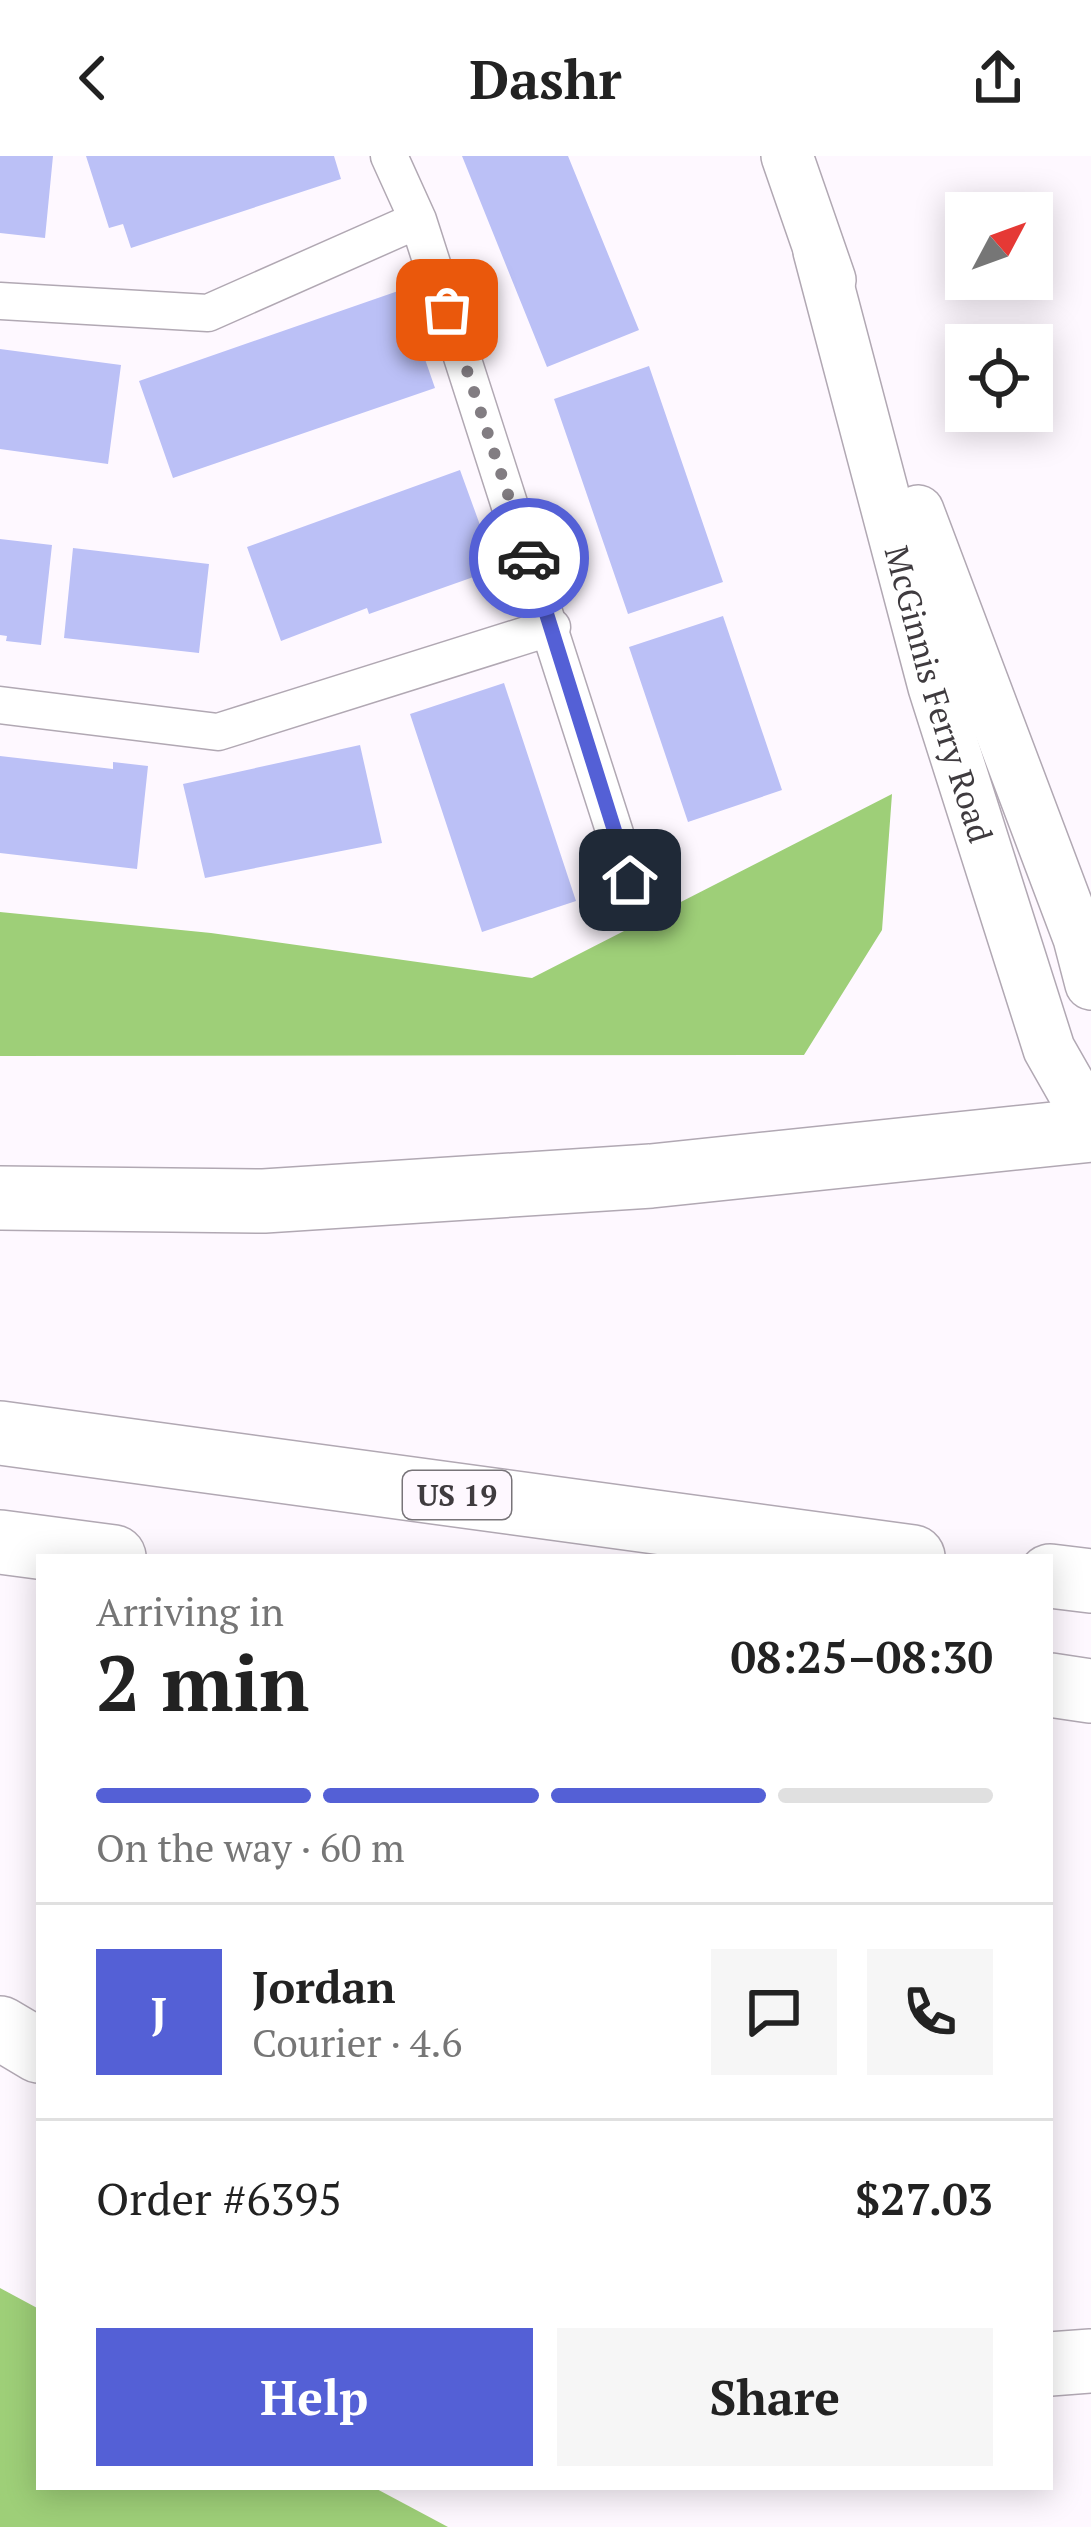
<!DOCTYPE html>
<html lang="en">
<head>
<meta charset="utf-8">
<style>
	:root { --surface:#fff; --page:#f6f6f6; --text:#222; --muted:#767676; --line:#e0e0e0; --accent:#5460d6 }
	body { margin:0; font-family:"PT Serif",serif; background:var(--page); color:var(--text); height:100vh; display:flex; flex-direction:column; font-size:45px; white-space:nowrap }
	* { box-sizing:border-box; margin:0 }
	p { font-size:39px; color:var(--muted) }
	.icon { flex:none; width:66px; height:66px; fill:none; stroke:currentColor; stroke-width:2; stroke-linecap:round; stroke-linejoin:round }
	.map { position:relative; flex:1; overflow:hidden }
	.side { position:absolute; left:36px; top:1398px; width:1017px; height:936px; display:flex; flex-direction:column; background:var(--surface); border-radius:0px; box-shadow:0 6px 30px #0003 }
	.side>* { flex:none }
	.needle { width:78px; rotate:49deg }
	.controls { position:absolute; left:945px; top:36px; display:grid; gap:24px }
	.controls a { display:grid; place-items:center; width:108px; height:108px; border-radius:0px; background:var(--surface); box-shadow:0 6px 30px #0003; font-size:60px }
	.pin { position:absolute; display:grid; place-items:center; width:102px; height:102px; color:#fff; margin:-51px; border-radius:24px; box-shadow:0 6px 18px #0006 }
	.courier { position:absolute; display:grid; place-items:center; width:120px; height:120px; margin:-60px; border:9px solid #5460d6; border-radius:50%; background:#fff; color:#222; box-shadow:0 3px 15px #0007 }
	.headline em { font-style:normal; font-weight:800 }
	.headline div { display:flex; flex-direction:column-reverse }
	.headline { display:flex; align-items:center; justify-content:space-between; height:204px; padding:0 60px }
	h1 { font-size:78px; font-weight:800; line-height:90px }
	.bar { display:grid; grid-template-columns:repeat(4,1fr); gap:18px 12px; align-content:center; height:144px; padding:0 60px }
	.bar i { height:15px; border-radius:9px; background:var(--line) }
	.bar .selected { background:var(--accent) }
	.bar p { grid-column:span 4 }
	.line { display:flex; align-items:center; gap:30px; padding:0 60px; border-top:3px solid var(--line) }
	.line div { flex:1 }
	.round { display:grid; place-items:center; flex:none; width:126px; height:126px; border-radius:0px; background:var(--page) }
	.cta { display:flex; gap:24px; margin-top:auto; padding:24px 60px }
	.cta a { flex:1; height:138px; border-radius:0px; background:var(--accent); color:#fff; font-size:48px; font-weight:800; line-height:138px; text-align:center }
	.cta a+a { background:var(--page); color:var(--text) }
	header { display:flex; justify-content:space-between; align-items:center; height:156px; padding:0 60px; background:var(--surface); font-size:54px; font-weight:800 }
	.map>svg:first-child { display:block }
	.forest { fill:#9ecf78 }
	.building { fill:#bbc0f6 }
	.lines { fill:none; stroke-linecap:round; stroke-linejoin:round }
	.street-casing { stroke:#b1a8b3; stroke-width:39 }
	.secondary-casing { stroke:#b1a8b3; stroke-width:54 }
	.highway-casing { stroke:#b1a8b3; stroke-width:66 }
	.street { stroke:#fff; stroke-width:36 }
	.secondary { stroke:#fff; stroke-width:51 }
	.highway { stroke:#fff; stroke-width:63 }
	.done { stroke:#827d82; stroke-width:12; stroke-dasharray:0 21.6 }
	.route { stroke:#5460d6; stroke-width:15 }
	.labels { text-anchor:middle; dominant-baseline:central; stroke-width:9; stroke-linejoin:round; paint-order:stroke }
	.shield { fill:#fef8ff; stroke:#787479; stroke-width:3 }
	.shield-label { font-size:30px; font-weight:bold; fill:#3f3b3f }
	.street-label { font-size:33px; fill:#3f3b3f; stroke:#fef8ff }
</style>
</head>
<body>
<header><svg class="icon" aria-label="back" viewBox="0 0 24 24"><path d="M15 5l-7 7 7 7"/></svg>Dashr<svg class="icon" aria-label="share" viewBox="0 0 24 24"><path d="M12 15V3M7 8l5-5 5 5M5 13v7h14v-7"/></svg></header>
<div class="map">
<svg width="1091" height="2371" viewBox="0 0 1091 2371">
	<rect width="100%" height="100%" fill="#fef8ff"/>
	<!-- forest -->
	<path class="forest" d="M892,638L882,774L804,899L0,900V756L211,777L532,822Z
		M0,2132L39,2153V2331H373L448,2371H0Z"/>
	<!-- building -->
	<path class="building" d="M0,0H53L45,82L0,77Z
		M86,0H334L341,23L131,92L123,68L109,72Z
		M462,0H568L639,174L547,211Z
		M401,134L435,232L173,322L139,225Z
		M0,193L121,209L108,308L0,293Z
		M649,210L723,426L628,458L554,243Z
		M460,314L496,413L369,458L367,452L281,485L247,391Z
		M0,383L52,389L41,489L6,485L7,480L0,479Z
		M73,392L209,408L199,497L64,482Z
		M723,460L782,634L688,666L629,491Z
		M504,527L576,745L482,776L410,558Z
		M360,589L382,687L205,722L183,628Z
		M0,600L113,613V606L148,610L137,713L0,697Z"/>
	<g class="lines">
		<!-- street casing -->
		<g class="street-casing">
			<path id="street" d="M389,0L418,64L630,724
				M0,145L208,157L418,64
				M0,549L218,576L552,471"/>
		</g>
		<!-- secondary casing -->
		<g class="secondary-casing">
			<g id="secondary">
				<path d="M787,0L830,124"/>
				<path id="s1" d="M819,95L934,531L1049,893L1091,967"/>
				<path d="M918,355L1079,782L1091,828"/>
			</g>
		</g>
		<!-- highway casing -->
		<g class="highway-casing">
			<path id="highway" d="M0,1042L264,1045L651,1020L1091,974
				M0,1277L913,1401
				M0,1386L114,1401
				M1050,1420L1091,1425
				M1050,1529L1091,1535
				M0,1872L39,1895
				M1050,2208L1091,2205"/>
		</g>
		<!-- street -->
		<use href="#street" class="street"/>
		<!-- secondary -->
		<use href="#secondary" class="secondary"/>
		<!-- highway -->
		<use href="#highway" class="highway"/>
	</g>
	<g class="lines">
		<!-- done -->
		<path class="done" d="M447,154L529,402"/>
		<!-- route -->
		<path class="route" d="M529,402L630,724"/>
	</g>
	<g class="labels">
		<!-- shield labels -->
		<rect class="shield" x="403" y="1315" width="108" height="48" rx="9"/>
		<g class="shield-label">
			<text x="457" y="1339">US 19</text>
		</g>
		<!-- street labels -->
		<g class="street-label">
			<text stroke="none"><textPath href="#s1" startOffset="459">McGinnis Ferry Road</textPath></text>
		</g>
	</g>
</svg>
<div class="controls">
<a><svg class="needle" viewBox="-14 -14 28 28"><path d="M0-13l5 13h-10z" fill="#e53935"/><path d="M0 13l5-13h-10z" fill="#767676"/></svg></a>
<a><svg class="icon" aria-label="locate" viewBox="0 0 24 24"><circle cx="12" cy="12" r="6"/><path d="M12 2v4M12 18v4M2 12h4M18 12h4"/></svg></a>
</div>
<div class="pin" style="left:447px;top:154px;background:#ea580c"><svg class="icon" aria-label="bag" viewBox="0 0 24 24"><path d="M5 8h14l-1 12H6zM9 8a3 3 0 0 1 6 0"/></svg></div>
<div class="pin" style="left:630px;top:724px;background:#1f2937"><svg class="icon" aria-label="home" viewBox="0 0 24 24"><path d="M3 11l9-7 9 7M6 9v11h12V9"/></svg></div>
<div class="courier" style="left:529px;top:402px"><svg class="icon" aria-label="car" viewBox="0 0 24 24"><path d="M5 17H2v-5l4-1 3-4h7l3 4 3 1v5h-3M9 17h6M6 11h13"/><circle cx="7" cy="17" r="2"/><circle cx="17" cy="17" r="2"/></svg></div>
<section class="side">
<div class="headline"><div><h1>2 min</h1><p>Arriving in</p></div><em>08:25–08:30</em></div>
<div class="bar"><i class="selected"></i><i class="selected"></i><i class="selected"></i><i></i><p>On the way · 60 m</p></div>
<div class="line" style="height:216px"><b class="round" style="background:var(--accent);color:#fff">J</b><div><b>Jordan</b><p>Courier · 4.6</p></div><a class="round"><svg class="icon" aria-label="chat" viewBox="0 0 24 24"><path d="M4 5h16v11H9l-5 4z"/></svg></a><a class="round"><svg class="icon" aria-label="phone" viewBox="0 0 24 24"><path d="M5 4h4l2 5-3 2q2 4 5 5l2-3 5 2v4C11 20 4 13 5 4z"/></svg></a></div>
<div class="line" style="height:156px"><div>Order #6395</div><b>$27.03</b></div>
<div class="cta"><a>Help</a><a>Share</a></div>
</section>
</div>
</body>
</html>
